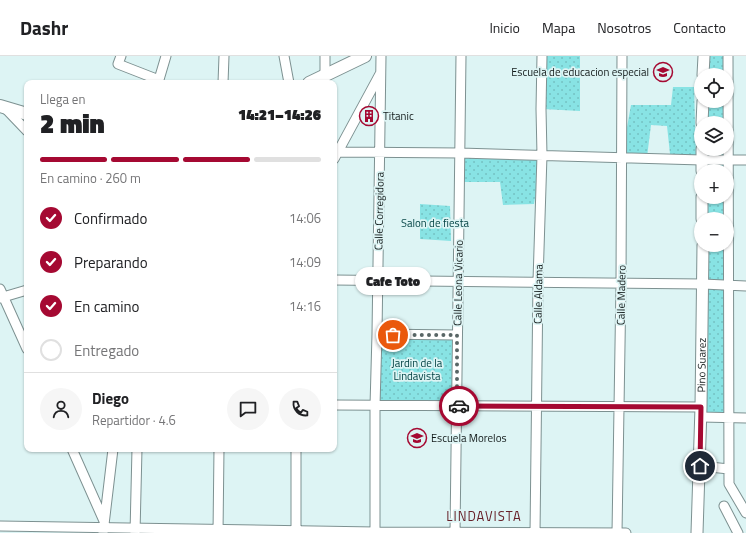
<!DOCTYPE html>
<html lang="es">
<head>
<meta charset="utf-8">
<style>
	:root { --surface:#fff; --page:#f6f6f6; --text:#202124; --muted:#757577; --line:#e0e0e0; --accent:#a50932 }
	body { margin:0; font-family:"Titillium Web",sans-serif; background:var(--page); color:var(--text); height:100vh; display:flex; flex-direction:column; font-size:15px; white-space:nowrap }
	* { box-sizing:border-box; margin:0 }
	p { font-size:13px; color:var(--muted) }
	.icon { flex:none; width:22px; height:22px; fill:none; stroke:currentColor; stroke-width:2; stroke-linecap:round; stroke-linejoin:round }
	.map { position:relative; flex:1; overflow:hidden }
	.panel { position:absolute; left:24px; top:24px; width:313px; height:372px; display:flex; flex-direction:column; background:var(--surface); border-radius:8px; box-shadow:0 1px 3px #0004 }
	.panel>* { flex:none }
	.buttons { position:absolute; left:694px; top:12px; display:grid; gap:8px }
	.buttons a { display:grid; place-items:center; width:40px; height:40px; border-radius:50%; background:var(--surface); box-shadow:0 1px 3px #0004; font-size:20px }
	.pin { position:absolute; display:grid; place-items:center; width:34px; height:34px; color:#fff; margin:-17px; border:2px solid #fff; border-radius:50%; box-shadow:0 1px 4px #0007 }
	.courier { position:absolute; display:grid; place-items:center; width:40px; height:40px; margin:-20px; border:3px solid #a50932; border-radius:50%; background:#fff; color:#222; box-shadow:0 1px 5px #0007 }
	.bubble { position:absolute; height:28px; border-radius:14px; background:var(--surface); box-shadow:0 1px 3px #0004; font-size:13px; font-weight:800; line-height:28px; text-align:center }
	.headline em { font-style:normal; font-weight:800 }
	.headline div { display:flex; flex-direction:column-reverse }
	.headline { display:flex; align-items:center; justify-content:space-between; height:68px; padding:0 16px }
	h1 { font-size:26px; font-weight:800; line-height:30px }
	.bar { display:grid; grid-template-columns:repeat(4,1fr); gap:6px 4px; align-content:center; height:48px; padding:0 16px }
	.bar i { height:5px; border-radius:3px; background:var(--line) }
	.bar .on { background:var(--accent) }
	.bar p { grid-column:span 4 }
	.line { display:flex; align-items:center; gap:10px; padding:0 16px; border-top:1px solid var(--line) }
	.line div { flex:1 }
	.round { display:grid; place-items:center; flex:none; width:42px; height:42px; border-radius:21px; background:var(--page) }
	ol { padding:0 16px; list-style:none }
	li { display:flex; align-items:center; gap:12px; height:44px }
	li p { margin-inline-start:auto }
	li .icon { padding:4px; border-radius:50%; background:var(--accent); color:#fff; stroke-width:4 }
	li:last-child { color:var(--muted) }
	li i { width:22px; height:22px; border:2px solid var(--line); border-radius:50% }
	header { display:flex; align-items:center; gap:24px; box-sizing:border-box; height:56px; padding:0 20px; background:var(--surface); border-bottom:1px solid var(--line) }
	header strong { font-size:19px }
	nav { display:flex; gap:22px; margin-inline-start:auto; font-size:14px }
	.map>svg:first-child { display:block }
	.grass { fill:url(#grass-dots) }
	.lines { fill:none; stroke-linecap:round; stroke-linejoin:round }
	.minor-casing { stroke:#7d9191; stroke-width:11 }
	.tertiary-casing { stroke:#7d9191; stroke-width:13 }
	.secondary-casing { stroke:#7d9191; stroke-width:14 }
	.minor { stroke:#fff; stroke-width:9 }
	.tertiary { stroke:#fff; stroke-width:11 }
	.secondary { stroke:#fff; stroke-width:12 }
	.done { stroke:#596666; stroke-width:4; stroke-dasharray:0 7.2 }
	.route { stroke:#a50932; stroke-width:5 }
	.labels { text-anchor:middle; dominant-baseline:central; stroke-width:3.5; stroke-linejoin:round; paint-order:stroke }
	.poi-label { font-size:11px; fill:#121a1a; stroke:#ddf4f4; text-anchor:start }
	.street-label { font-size:11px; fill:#121a1a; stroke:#ddf4f4 }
	.park-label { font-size:11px; fill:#024243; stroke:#ddf4f4 }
	.quarter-label { font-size:13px; letter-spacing:1px; fill:#672129; stroke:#ddf4f4 }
</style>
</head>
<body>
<header>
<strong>Dashr</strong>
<nav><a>Inicio</a><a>Mapa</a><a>Nosotros</a><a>Contacto</a></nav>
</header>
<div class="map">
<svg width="746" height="477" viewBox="0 0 746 477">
	<defs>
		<pattern id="grass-dots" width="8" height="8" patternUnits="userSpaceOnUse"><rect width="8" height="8" fill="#88e3e4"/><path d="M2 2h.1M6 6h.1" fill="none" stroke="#74c2c3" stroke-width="1.8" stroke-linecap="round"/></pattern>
	</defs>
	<rect width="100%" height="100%" fill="#ddf4f4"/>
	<!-- grass -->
	<path class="grass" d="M543,0H580V55L542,53Z
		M704,0H728L729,361H701L703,189H727V163H702V141H727V115H702V93H727V67H702L703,45H727V19H703Z
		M673,31H694L696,101L670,98L667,70L651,69L647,101L622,99L631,49H671Z
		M460,98H542L534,148L503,149L500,126H460Z
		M420,148L450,150L451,185L420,183Z
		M334,244H337V290H334Z
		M377,278L457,279L456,349H377Z"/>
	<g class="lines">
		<!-- minor casing -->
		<g class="minor-casing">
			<path id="minor" d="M121,0L118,8L159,24
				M284,0L289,27
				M325,0V20
				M728,0L729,428L746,457
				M158,27L166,0
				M223,27L224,0
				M5,52L27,75
				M338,96L460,97L702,104H746
				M334,103L380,18
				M334,224L703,228L746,230
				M0,233L27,293
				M0,242L27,234
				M377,278L457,279
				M334,349L701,351
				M701,361L746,362
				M72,393L104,465
				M700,410L729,413
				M724,450L738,477
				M0,470L375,476L626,477
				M103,477L113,393
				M135,477L137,393
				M218,477L219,393
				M296,477V393
				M375,477V350L377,278L381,0
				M455,477L461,0
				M535,477L538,225L542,99L541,53L542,0
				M617,477L621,227L622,0"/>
		</g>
		<!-- tertiary casing -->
		<g class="tertiary-casing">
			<g id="tertiary">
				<path d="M703,19L704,0"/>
				<path d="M702,67L703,45"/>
				<path d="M702,115V93"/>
				<path d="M702,141V163"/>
				<path id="s1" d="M697,477L701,351L703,189"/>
			</g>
		</g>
		<!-- secondary casing -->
		<g class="secondary-casing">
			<path id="secondary" d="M309,27L365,0
				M0,50L27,58"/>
		</g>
		<!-- minor -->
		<use href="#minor" class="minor"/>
		<!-- tertiary -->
		<use href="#tertiary" class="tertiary"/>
		<!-- secondary -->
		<use href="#secondary" class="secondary"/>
	</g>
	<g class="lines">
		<!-- done -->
		<path class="done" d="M393,279H457V350H459"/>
		<!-- route -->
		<path class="route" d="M459,350L701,351L700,410"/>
	</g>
	<!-- icons -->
	<defs>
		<g id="university-ring" transform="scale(1)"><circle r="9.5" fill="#ddf4f4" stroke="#a50932" stroke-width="1.5"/><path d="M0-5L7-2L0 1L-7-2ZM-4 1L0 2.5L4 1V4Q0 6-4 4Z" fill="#a50932"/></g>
		<g id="building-ring" transform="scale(1)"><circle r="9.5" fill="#ddf4f4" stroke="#a50932" stroke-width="1.5"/><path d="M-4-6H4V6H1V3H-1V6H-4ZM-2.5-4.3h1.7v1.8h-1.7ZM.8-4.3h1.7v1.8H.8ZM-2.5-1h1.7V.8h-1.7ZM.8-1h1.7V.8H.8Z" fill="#a50932"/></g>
	</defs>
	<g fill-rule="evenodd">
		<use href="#university-ring" x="663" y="16"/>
		<use href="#building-ring" x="369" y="60"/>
		<use href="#university-ring" x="417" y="382"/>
	</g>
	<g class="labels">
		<!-- poi labels -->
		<g class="poi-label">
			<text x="649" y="16" text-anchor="end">Escuela de educacion especial</text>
			<text x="383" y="60">Titanic</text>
			<text x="431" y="382">Escuela Morelos</text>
		</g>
		<!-- street labels -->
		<g class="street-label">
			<text transform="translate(379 155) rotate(-89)">Calle Corregidora</text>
			<text transform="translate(458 227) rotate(-89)">Calle Leona Vicario</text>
			<text transform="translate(538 238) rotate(-89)">Calle Aldama</text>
			<text transform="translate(621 239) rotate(-89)">Calle Madero</text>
			<text stroke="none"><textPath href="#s1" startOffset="168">Pino Suarez</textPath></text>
		</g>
		<!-- park labels -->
		<g class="park-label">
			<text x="435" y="167">Salon de fiesta</text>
			<text x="417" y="307">Jardin de la<tspan x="417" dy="13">Lindavista</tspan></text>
		</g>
		<!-- quarter labels -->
		<g class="quarter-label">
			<text x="484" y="460">LINDAVISTA</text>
		</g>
	</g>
</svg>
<div class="buttons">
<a><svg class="icon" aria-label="locate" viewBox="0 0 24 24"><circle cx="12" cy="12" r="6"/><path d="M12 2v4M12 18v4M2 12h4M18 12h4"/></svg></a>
<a><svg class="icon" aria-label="layers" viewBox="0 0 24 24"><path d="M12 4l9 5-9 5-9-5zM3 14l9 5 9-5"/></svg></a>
<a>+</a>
<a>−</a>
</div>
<div class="pin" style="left:393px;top:279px;background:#ea580c"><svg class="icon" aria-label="bag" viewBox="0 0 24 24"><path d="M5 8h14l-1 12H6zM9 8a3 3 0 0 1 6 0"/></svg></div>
<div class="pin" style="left:700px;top:410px;background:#1f2937"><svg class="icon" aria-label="home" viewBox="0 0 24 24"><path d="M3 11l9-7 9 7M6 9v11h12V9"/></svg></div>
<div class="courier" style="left:459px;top:350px"><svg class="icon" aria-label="car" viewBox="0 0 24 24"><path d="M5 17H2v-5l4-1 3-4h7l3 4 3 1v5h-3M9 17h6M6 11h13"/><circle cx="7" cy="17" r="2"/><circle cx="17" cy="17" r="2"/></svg></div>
<div class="bubble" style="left:355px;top:211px;width:76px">Cafe Toto</div>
<section class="panel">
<div class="headline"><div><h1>2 min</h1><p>Llega en</p></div><em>14:21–14:26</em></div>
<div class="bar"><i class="on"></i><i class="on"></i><i class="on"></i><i></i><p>En camino · 260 m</p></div>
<ol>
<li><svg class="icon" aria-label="check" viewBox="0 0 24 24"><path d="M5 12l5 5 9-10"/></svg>Confirmado<p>14:06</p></li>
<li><svg class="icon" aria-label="check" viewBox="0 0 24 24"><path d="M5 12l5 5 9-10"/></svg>Preparando<p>14:09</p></li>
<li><svg class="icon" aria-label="check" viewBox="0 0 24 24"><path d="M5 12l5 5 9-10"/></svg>En camino<p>14:16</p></li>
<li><i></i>Entregado</li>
</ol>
<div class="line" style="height:72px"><a class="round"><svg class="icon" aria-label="person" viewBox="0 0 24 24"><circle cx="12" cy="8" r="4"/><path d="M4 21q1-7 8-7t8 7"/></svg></a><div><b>Diego</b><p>Repartidor · 4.6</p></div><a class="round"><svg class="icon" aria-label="chat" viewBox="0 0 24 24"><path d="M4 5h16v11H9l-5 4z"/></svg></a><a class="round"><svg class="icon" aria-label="phone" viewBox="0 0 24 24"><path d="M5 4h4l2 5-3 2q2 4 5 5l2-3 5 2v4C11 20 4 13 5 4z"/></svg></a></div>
</section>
</div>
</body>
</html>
